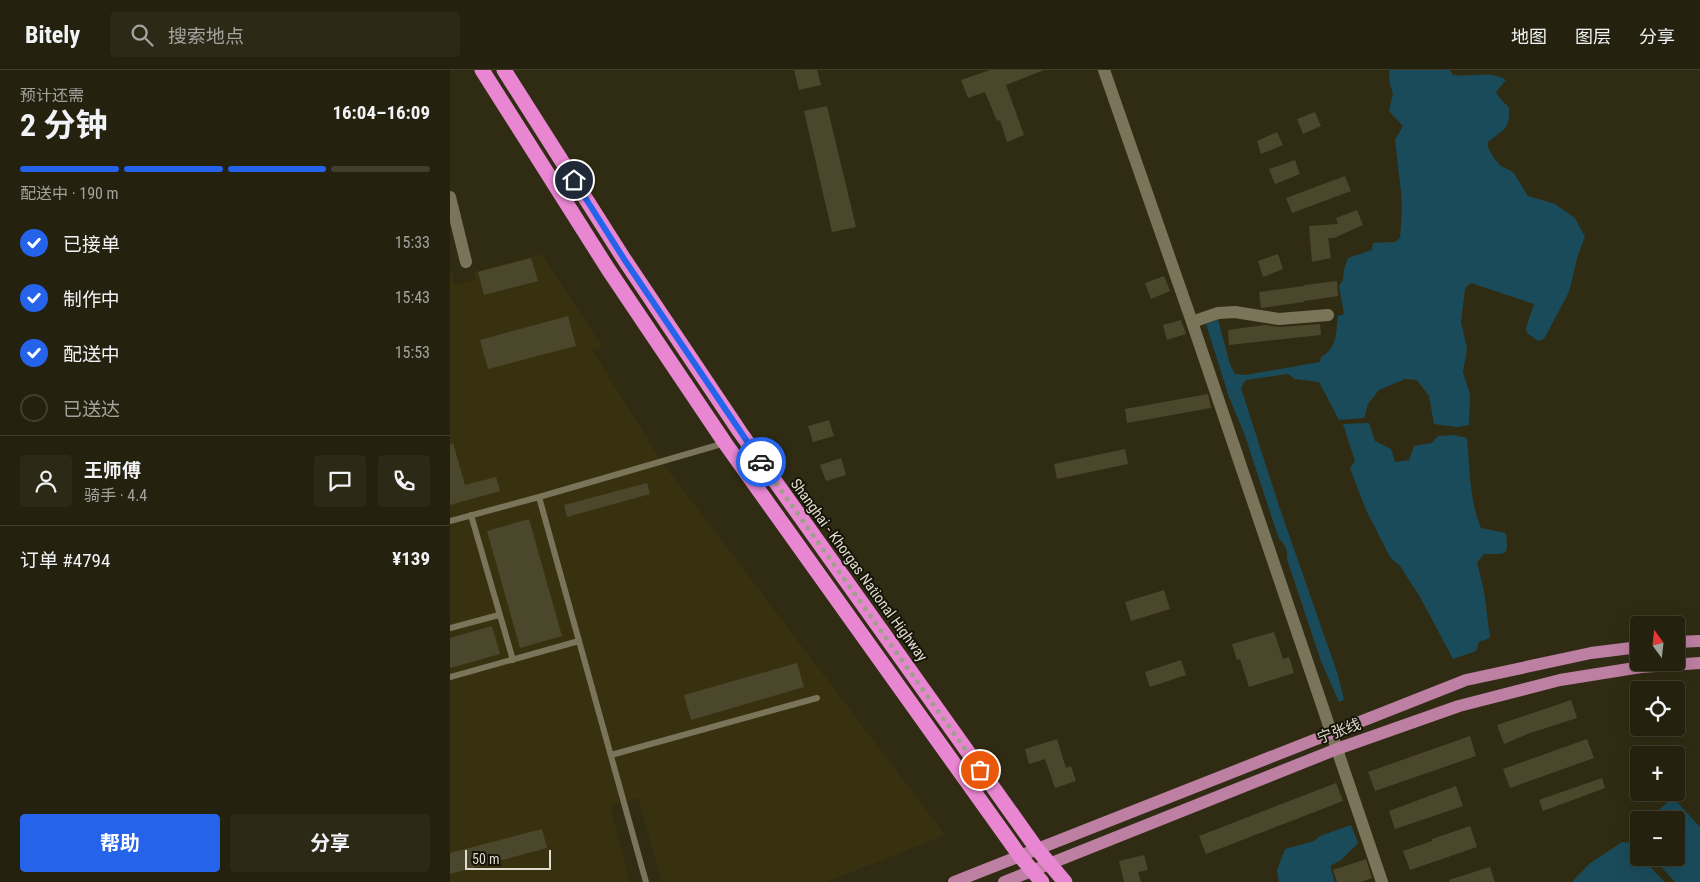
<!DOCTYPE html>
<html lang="zh">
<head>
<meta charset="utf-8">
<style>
	:root { --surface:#24210e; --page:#2c2917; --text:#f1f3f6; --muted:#a3a39e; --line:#413e2e; --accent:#2563eb }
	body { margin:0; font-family:"Roboto Condensed","Noto Sans SC",sans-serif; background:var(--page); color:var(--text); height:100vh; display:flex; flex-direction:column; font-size:19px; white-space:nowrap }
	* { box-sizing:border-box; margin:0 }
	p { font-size:16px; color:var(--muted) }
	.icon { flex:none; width:28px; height:28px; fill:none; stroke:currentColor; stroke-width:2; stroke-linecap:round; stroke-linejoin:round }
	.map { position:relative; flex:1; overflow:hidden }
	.drawer { display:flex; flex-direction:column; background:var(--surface); width:450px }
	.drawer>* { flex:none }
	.needle { width:32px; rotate:345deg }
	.tools { position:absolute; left:1180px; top:546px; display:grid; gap:10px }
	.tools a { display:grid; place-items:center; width:55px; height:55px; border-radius:5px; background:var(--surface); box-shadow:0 5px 20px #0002,0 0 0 1px var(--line); font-size:25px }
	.scale { position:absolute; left:15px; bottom:12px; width:86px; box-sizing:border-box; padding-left:5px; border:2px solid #dfdcce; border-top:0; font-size:14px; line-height:18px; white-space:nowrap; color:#dfdcce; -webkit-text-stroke:4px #161409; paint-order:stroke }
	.pin { position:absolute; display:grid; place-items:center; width:42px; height:42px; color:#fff; margin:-21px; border:2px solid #fff; border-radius:50%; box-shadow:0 1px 5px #0007 }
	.courier { position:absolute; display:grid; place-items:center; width:50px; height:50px; margin:-25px; border:4px solid #2563eb; border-radius:50%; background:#fff; color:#222; box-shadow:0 1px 6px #0007 }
	.headline em { font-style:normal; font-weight:700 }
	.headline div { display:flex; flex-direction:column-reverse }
	.headline { display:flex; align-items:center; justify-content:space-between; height:85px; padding:0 20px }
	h1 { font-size:32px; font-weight:700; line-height:38px }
	.bar { display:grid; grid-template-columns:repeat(4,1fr); gap:8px 5px; align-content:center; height:60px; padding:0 20px }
	.bar i { height:6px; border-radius:4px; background:var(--line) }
	.bar .active { background:var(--accent) }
	.bar p { grid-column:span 4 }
	.line { display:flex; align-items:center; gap:12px; padding:0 20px; border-top:1px solid var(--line) }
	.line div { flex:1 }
	.round { display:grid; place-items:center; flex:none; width:52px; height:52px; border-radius:5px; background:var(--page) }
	ol { padding:0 20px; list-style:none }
	li { display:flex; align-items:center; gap:15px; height:55px }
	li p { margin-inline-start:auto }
	li .icon { padding:5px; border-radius:50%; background:var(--accent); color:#fff; stroke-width:4 }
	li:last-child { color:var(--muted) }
	li i { width:28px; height:28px; border:2px solid var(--line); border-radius:50% }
	.action { display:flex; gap:10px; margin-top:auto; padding:10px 20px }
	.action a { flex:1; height:58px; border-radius:5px; background:var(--accent); color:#fff; font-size:20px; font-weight:700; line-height:58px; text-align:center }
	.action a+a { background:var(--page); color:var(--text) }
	header { display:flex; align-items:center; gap:30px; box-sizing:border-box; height:70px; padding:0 25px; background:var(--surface); border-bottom:1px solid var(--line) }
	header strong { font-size:24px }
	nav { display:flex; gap:28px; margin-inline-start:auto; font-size:18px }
	.search { width:350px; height:45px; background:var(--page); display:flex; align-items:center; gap:12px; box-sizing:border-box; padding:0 18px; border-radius:5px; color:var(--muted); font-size:19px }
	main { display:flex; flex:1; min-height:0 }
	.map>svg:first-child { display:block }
	.built { fill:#373110 }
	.water { fill:#1a4b5a }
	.building { fill:#4b472d }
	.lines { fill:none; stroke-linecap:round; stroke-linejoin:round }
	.lane { stroke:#7a755a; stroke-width:6 }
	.street { stroke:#7a755a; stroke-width:12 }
	.primary { stroke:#bd7fa2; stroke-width:12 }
	.highway { stroke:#e986d2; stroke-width:15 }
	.done { stroke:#a29e8d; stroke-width:5; stroke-dasharray:0 9 }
	.route { stroke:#2563eb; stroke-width:6 }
	.labels { text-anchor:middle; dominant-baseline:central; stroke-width:4; stroke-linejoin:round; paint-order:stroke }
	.street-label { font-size:15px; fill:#dfdcce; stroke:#161409 }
</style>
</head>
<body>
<header>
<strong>Bitely</strong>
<div class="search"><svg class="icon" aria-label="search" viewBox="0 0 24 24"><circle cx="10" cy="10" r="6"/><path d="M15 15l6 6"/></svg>搜索地点</div>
<nav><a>地图</a><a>图层</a><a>分享</a></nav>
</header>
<main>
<section class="drawer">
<div class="headline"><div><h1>2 分钟</h1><p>预计还需</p></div><em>16:04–16:09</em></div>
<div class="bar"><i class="active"></i><i class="active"></i><i class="active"></i><i></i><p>配送中 · 190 m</p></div>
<ol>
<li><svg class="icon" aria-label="check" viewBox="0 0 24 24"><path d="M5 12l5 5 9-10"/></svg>已接单<p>15:33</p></li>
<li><svg class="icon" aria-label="check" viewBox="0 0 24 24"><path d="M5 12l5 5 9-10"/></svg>制作中<p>15:43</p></li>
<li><svg class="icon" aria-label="check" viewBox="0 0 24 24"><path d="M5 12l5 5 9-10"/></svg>配送中<p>15:53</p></li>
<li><i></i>已送达</li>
</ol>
<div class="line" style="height:90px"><a class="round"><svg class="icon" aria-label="person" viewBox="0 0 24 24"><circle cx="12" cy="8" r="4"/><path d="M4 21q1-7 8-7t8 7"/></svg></a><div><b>王师傅</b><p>骑手 · 4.4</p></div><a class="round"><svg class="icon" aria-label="chat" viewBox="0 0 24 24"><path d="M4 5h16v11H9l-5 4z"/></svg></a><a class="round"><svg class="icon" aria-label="phone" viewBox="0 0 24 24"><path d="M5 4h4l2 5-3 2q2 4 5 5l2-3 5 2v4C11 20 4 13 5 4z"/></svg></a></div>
<div class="line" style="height:65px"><div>订单 #4794</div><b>¥139</b></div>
<div class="action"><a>帮助</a><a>分享</a></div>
</section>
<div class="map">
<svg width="1250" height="812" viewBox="0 0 1250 812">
	<rect width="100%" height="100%" fill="#302c13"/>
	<!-- built -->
	<path class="built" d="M92,184L152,277L142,280L212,392L495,765L376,812H212L188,728L160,735L180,812H0V198L5,215L25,210L24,202Z"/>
	<!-- water -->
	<path class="water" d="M939,0H1000L1003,5C1025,7 1039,0 1056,10L1046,22L1048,26L1059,38C1060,59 1054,59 1038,72V77L1043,87L1051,96L1063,102L1078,126L1105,134L1125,148L1135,167L1128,185L1119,222L1094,269L1088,271L1077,263L1076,258L1084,234L1021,213L1015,218L1011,252L1017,279L1013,302L1020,324L1019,355L1007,357L984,354L979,326L967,310L955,309L929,320L918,334L914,348L889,350L869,312L845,309L838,304L796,310L791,318L829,436L888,605L894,630L889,632L871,591L837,489C838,481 836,475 829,469L794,363L779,327L756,254L768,250L780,294L785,304L795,305L870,292L871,287C887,279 886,262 888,246L894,244L889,216L893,210L894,200L898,188L922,180L923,173L945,172L950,168L952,142L951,122L945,70L953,56L939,41L943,23L940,15Z
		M919,353L925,371L941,379L945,392L959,390L964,376L982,373L988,366L1004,365L1017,368C1020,398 1019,430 1031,458L1056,463L1057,475L1056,482L1050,484H1034L1027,493L1034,521L1040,568L1029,572L1026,581L1003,589L970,527L950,496L940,487L916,440L900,398L905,391L893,354Z
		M1219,731H1226L1250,757V812H1225L1203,788H1226V750H1197Z
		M901,755L908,773L891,790L880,796L885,812H829L827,800L835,779L864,771L870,766Z
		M1172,772L1181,773L1189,781V788H1195L1204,801L1215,812H1122L1139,794Z"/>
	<!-- building -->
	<path class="building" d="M344,0H367L371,15L349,20Z
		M540,0H594L556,15L574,65L557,72L550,50L547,51L535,22L518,28L511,10Z
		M377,36L406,157L382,162L354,41Z
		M865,42L871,56L853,64L847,49Z
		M827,62L833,75L811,84L807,71Z
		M845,90L850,104L825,114L819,99Z
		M895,106L901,121L842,143L836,128Z
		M907,140L913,155L884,168H878L881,188L862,192L859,156L888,154L886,148Z
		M828,184L833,199L813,207L808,191Z
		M81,188L88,211L34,225L28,202Z
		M714,206L720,221L701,229L695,213Z
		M887,211L888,226L854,231V232L811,238L809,222L854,216V215Z
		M118,246L126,276L38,299L30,270Z
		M731,250L736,264L717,270L713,255Z
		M870,254L871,265L779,275L778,260L815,255L830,257Z
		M758,324L761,338L677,353L675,339Z
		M379,350L384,366L363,372L358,356Z
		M3,373L15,415L46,407L50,421L0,435V374Z
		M675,379L678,394L607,409L604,394Z
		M391,388L396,405L376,411L370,395Z
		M197,413L200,424L117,447L114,435Z
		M79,449L112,566L70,578L37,461Z
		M714,520L720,539L681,551L675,532Z
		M42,556L50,584L0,598V568Z
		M824,562L833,589L839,587L844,603L799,617L790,589L787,590L782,574Z
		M731,590L736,605L700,617L695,602Z
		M347,593L354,617L241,650L234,625Z
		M1121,630L1127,648L1080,663L1054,674L1047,655Z
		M1020,666L1026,686L925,721L918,702Z
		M607,669L616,698L621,696L626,711L605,718L595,689L579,694L575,679Z
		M1137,669L1144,688L1060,718L1053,699Z
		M1152,708L1155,718L1093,741L1089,730Z
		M886,713L893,731L756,784L749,766Z
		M1006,716L1013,736L945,759L939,741Z
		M1020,756L1027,777L960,800L953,781L982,771V769Z
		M92,759L97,778L0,804V783Z
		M694,785L698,800L688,802L691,812H674L669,791Z
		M916,789L922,808L911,812H887L883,800Z
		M1040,797L1045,812H1000L999,810Z"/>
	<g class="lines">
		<!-- lane -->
		<path class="lane" d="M89,427L196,812
			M21,445L63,590
			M0,451L89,427L275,373
			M0,558L49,545
			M0,607L129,571
			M161,685L367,628"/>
		<!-- street -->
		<path class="street" d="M654,0L742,252L932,812
			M0,127L16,192
			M742,252L768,243L785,242L829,249L878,245"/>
		<!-- primary -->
		<path class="primary" d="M1226,572L1250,571
			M504,812L1016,610L1141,583L1189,577
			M554,812L887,679L1009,636L1110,610L1191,597L1250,593"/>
		<!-- highway -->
		<path class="highway" d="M32,0L158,199L275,373L570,786L592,812
			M54,0L174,189L290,362L587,779L615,812"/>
	</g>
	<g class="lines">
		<!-- done -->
		<path class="done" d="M311,392L530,700"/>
		<!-- route -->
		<path class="route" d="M124,110L174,189L311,392"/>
	</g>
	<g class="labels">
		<!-- street labels -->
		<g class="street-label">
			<text transform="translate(409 500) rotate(54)">Shanghai - Khorgas National Highway</text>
			<text transform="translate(889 661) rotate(-20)">宁张线</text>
		</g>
	</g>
</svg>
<div class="tools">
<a><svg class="needle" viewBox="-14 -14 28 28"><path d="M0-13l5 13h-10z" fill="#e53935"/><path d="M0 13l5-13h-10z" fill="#a3a39e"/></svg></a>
<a><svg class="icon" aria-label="locate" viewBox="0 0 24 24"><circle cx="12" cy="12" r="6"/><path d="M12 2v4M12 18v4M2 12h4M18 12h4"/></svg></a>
<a>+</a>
<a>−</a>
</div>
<div class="scale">50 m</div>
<div class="pin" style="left:530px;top:700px;background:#ea580c"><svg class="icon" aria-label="bag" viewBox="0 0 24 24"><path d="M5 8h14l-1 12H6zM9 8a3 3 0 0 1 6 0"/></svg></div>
<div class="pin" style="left:124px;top:110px;background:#1f2937"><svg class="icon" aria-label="home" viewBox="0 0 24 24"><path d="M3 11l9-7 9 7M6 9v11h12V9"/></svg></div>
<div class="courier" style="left:311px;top:392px"><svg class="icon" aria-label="car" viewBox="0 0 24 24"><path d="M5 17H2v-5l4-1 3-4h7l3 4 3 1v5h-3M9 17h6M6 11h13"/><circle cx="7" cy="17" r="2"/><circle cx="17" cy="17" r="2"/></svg></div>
</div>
</main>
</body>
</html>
